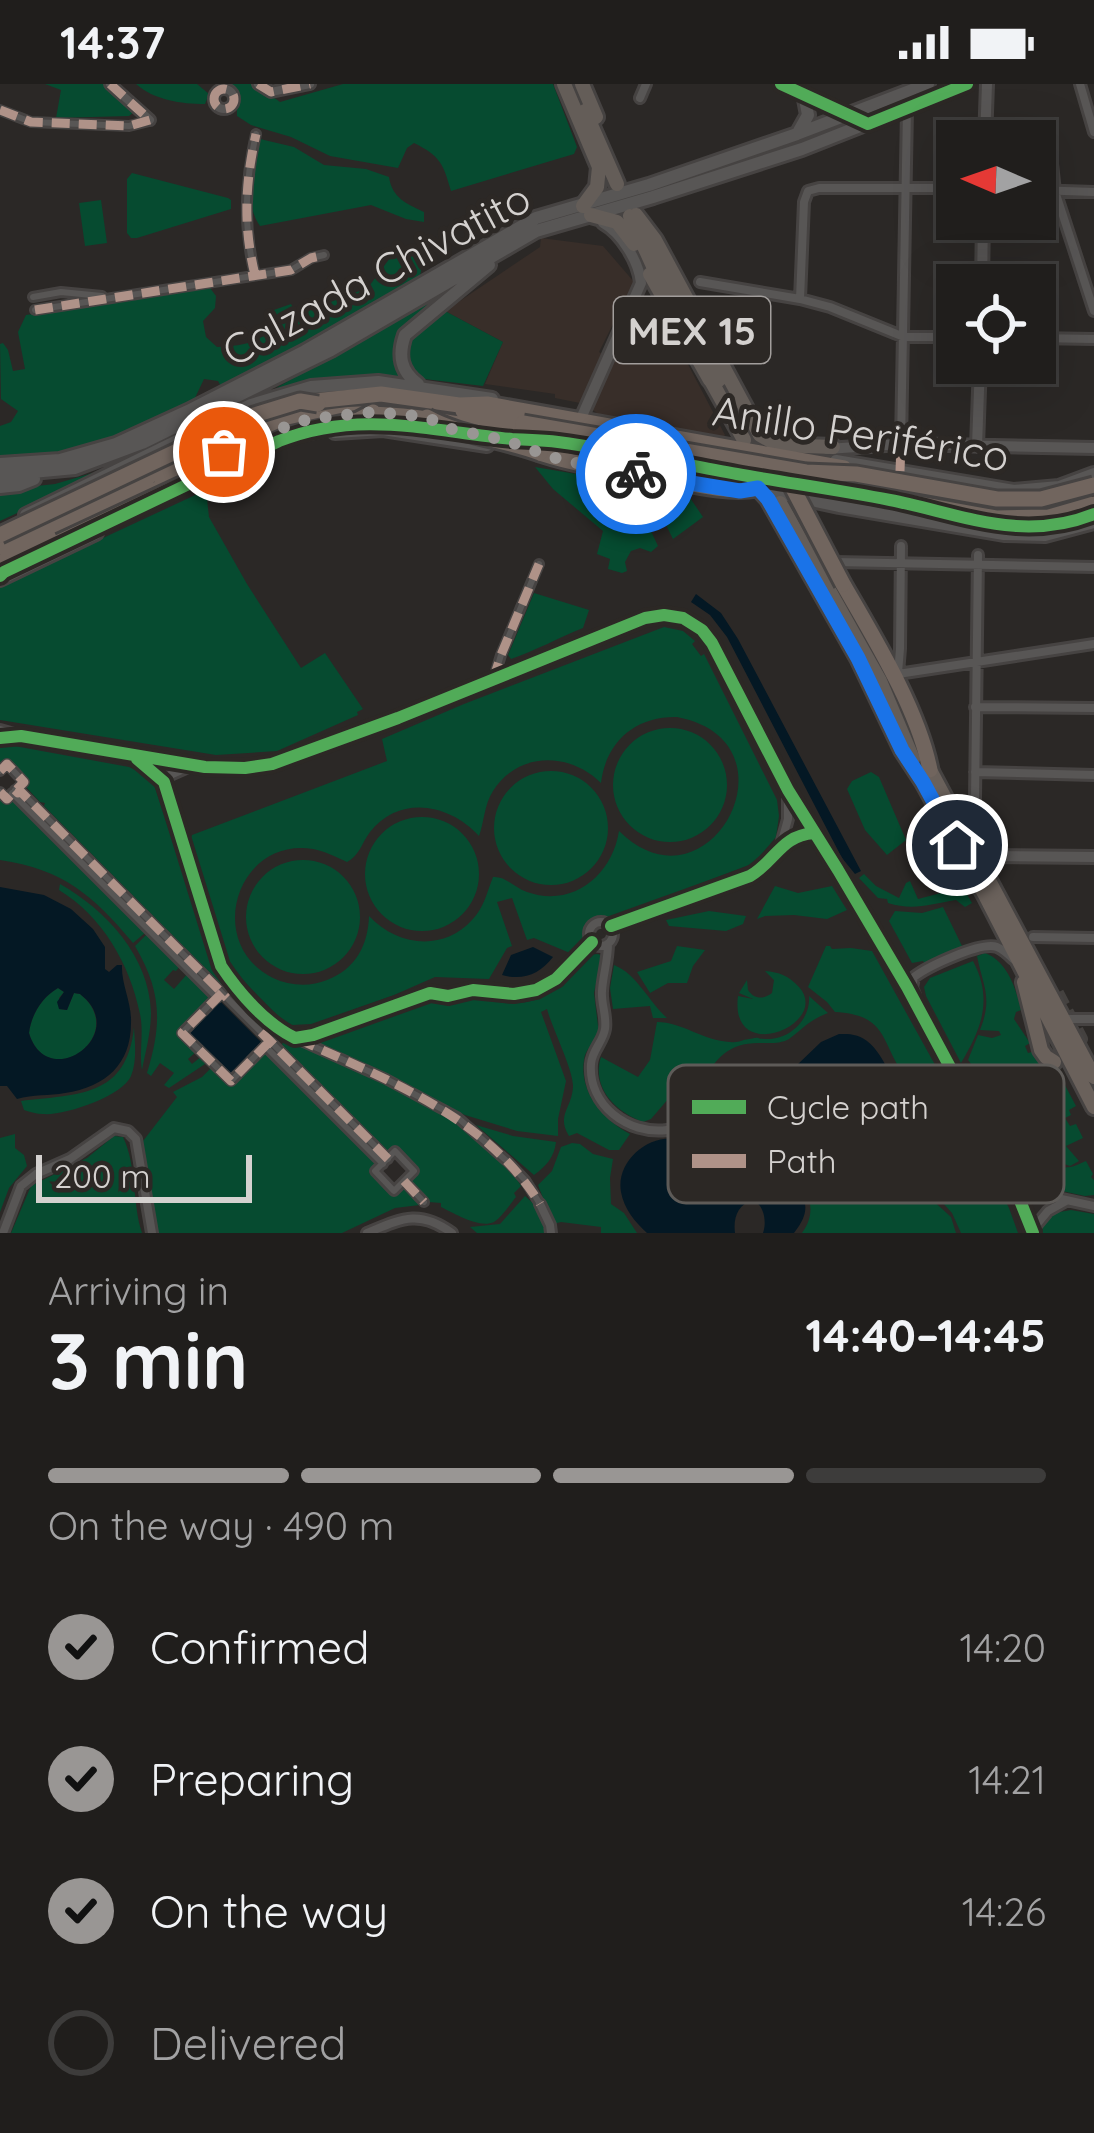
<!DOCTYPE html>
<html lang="en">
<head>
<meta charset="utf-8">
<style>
	:root { --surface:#201e1c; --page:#282725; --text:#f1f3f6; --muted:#a2a2a3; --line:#3d3c3b; --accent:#999694 }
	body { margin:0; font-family:Quicksand,sans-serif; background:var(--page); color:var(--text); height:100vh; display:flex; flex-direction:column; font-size:45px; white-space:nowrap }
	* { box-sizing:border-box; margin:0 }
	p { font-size:39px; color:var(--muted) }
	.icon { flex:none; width:66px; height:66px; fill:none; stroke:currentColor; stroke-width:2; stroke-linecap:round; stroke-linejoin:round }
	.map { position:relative; height:1149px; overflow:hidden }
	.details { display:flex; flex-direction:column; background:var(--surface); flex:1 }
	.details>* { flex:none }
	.needle { width:78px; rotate:272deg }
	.controls { position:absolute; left:936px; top:36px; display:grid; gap:24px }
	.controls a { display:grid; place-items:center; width:120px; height:120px; border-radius:0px; background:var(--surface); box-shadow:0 12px 48px #0002,0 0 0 3px var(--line); font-size:60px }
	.scale { position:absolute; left:36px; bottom:30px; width:216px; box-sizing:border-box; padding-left:12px; border:6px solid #d4d1cf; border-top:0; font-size:33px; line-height:42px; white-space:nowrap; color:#d4d1cf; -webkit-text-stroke:9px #2c2825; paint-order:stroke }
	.pin { position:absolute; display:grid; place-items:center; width:102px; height:102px; color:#fff; margin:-51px; border:6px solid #fff; border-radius:50%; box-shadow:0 3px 12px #0007 }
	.courier { position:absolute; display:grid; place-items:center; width:120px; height:120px; margin:-60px; border:9px solid #1a73e8; border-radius:50%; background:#fff; color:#222; box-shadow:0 3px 15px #0007 }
	.summary em { font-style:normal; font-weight:700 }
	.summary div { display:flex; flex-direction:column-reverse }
	.summary { display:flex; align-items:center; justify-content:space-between; height:204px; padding:0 48px }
	h1 { font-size:78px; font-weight:700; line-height:90px }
	.bar { display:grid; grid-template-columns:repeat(4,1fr); gap:18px 12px; align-content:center; height:144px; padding:0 48px }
	.bar i { height:15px; border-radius:9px; background:var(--line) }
	.bar .current { background:var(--accent) }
	.bar p { grid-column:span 4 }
	ol { padding:0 48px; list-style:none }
	li { display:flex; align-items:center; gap:36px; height:132px }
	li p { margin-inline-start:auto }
	li .icon { padding:12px; border-radius:50%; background:var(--accent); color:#111; stroke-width:4 }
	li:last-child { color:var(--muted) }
	li i { width:66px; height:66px; border:6px solid var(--line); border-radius:50% }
	.status { display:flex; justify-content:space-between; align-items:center; height:84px; padding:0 60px; background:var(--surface); direction:ltr }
	.status svg { height:33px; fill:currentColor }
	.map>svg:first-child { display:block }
	.built { fill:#382e29 }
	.green { fill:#064b30; fill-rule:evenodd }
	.water { fill:#041824; fill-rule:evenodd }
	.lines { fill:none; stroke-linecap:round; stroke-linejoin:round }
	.trunk-tunnel { stroke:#44413f; stroke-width:14; stroke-dasharray:14 7; stroke-linecap:butt }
	.pedestrian-casing { stroke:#464342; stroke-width:12 }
	.minor-casing { stroke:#464342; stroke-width:14 }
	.tertiary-casing { stroke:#464342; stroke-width:16 }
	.secondary-casing { stroke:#464342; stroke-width:18 }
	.primary-casing { stroke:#464342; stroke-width:20 }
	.trunk-casing { stroke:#464342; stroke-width:20 }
	.motorway-casing { stroke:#464342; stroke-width:21 }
	.pedestrian { stroke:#585655; stroke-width:6 }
	.minor { stroke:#585655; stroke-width:8 }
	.tertiary { stroke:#585655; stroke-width:10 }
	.secondary { stroke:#585655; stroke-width:12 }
	.primary { stroke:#645d58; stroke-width:14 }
	.trunk { stroke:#6a615b; stroke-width:14 }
	.motorway { stroke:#71655e; stroke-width:15 }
	.motorway-bridge-casing { stroke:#464342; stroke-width:21; stroke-linecap:butt }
	.motorway-bridge { stroke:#71655e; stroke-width:15 }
	.quiet { stroke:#af9288; stroke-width:9; stroke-dasharray:18 9; stroke-linecap:butt }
	.cycleway-casing { stroke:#2c2825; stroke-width:20 }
	.cycleway { stroke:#51ab58; stroke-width:12 }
	.done { stroke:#999694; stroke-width:12; stroke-dasharray:0 21.6 }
	.route { stroke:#1a73e8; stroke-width:15 }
	.labels { text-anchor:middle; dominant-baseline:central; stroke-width:10; stroke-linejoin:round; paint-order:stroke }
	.shield { fill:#2c2825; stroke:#a29e9c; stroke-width:3 }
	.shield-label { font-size:39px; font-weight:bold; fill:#d4d1cf }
	.street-label { font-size:42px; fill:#d4d1cf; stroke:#2c2825 }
	.key { fill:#2c2825; stroke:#5e5b58; stroke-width:3 }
	.key-label { font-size:33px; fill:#d4d1cf }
</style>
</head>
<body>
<div class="status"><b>14:37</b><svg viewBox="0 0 49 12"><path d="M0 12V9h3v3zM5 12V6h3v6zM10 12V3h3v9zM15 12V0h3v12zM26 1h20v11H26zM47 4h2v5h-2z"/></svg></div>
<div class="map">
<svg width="1094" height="1149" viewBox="0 0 1094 1149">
	<rect width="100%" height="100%" fill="#2b2826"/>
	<!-- built -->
	<path class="built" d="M541,154L603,162L635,199L636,207L626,231L619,228L599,268L605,272L583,318L580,319L555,314V310L485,300L503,258L445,227L540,163Z
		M643,215L658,223L725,351L723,354L601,332L590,324Z"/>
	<!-- green -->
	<path class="green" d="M45,0H104L134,28L129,32L56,34L61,6Z
		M136,0H197L209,10L205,20C181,20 154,16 136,0Z
		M227,0H255L280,18L343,0H553L577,63L574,70L451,107C443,79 440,72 414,59L407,64L398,84L330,72L291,53L251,41L237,32V10Z
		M260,55L294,63L324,81L366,85L389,93C392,114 407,120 424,128V138L406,135L371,121L260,142C242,117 255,82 260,55Z
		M132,89L228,114L231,116V125L137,154H131L127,149V95Z
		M101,116L107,159L85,162L79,119Z
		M425,168L420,192L372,226L222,304L218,297L204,295L194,316L123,353L64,372H0V342L11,338L18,327L1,315L0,260L3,259L8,266L13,287L25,285L18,248L26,231L210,204L216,212L215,224L203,237L206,253L217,263C242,262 260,259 278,240L271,227L291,220L297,231L362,206L370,201L390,174Z
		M457,201C421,235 389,238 401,296L318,295L276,304Z
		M445,227L503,258L483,302L416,294C394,258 418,245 445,227Z
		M535,383L653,403L655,400L684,405L703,433L673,455L664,437L650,445L658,462L651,468L640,464L631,467L625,478L627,487L622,489L608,485L610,475L597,470L603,447L553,405Z
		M96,388L99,391L0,437V406L55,400Z
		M206,406L209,433L247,500L301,584L325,569L363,625L357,628L358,631L277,667L216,671L0,636V502Z
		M534,509L589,526L583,544C558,554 537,566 511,575L508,571Z
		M664,543L683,547L695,557L692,560L701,572L704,570L777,716L779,732L776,753L754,779L607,835H594L586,840L583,856L575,868L570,869L534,854L527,856L512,814L497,818L512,862L507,864L489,895L435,893L394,911L311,940L292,941L281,935L233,886L221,864L189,761L192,751L387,677L382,655L464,620ZM677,633C804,657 709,836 619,747C612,792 572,824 527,808C513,803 506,792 493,793C487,808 484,824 472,836C443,868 397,862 369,832C368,861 356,885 327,896C310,903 290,902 273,894C204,860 236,753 313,765C325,767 336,773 347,778C360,771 361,760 370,748C400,710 450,720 479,752C484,739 484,721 493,707C518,667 570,668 601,699C606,657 636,632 677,633Z
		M613 701a57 57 0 1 1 114 0a57 57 0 1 1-114 0Z
		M9,661L129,683L142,689L153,698L211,874L220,894L233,912L44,722L45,719L40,718L25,702L28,697L7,676L0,683V663Z
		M494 744a57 57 0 1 1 114 0a57 57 0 1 1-114 0Z
		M871,688L879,693L906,756L887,771L865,746L847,705L852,697Z
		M0,712L8,718L12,713L146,848L133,859C94,812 63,785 0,776Z
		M365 790a57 57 0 1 1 114 0a57 57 0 1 1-114 0Z
		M246 833a57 57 0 1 1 114 0a57 57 0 1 1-114 0Z
		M864,790L876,802L899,814L906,799L910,797L918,815L960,804L962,808L965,807L972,819L965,823L956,816C931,820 913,827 888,819L887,815L878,814L859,794Z
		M60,800C106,826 149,872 151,928C151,948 146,966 142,986C139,969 144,948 140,930C130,880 102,832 59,806Z
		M775,802L798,809L832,802L847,826L827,835L794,831L765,832L757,835Z
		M943,823L962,862L967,860L969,865L926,881L923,877L912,879L889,837L895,827L922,829Z
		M709,827L746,832L743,840L726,847L669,842L666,836Z
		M148,849L180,882L176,887L173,886L164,896L174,905L188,889L212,914L179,948L197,967L188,975L192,980L202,972L208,978L169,1004L164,1001L174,989L160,979L151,992L147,989C162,940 162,908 135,862Z
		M677,862L705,866L693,882L687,899H668L650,909L637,888L671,877Z
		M826,862H830L832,865L851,864L872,867L939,988L937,991L928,994L925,990L905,993C880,957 888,931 835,928L827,918L808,903Z
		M985,869C1007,877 1016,904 1021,926L1016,928L1014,935L1030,959L1025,962L1028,969L1035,967L1042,983L1058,988L1076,1022L1069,1026L1071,1031L1065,1034L1070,1042L1076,1040L1083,1054L1066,1062L1079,1077L1070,1082L1050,1075L1012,1045L985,998L968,976L978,951L992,954L1001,951L999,947L980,946C993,913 983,903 977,872Z
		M598,870L602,872L594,909L599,950C594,958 585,966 584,976C579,1009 604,1036 630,1050L619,1066H609L577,1049L569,1052C556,1031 572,1024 573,1003C574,987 552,944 547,925L541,928L566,997L558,1035V1052L517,1047L465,1031L313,959L437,914C450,917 454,912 466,911C479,910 492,917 505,919C541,923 569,900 587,871Z
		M973,877C993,915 982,944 961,979L926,912L924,903L930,894Z
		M614,881C637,890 649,918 667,934H653L650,922L613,925L610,904Z
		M765,887C779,888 789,892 799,903C832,940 729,983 738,912L753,915L739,909L747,896L748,906C754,915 763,916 772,909L774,896Z
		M58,904L64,908L59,914V925L67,926L74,909L80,910C131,951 47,1010 29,949C31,931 42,913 58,904Z
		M809,912L828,929C809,936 804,944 789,955C780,960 770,959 761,959C730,958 715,974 703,998L669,1014L651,1035L643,1038C616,1028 591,1004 601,973L638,993L650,976L657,938C682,938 704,957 730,958C740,959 740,956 749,955C764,952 752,955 768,955C791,955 811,934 809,912Z
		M134,943C135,960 137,977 131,992C123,1012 64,1032 43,1030C37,1030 30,1028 24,1026L21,1017C77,1010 127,1014 134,943Z
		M273,943L286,953C363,988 478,1025 521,1102L514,1109L516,1113C511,1119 502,1133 494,1138C479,1145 454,1129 441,1123V1119L429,1118L410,1097L420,1086L396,1062L389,1068L282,961L283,958L269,948Z
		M265,967L377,1080L369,1089L393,1112L405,1102L420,1118V1121L395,1124L342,1149H158L143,1057L177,1013L173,1008L202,993L213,982L231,1000Z
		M966,979L990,1012L1011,1047L1041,1071L1034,1101L1024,1097L1019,1090L963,985Z
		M942,996L1009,1124L1018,1149H961L952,1129L931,1106L902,1002Z
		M476,1041L513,1052L556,1058C554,1074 546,1082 534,1091Z
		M15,1050V1064L24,1071L27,1082L9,1104L0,1128V1054Z
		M114,1052L123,1053C137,1082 132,1119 142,1149H11L31,1102L87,1074Z
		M572,1059L580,1060L593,1070L613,1075L610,1094L611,1120L624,1129L637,1149H601V1143L561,1138L553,1140L538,1101L552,1087L561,1063Z
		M909,1064L929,1113L951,1133L956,1149H802C818,1127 808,1110 799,1088L805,1078C821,1075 827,1080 841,1088C869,1103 890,1082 909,1064Z
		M1049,1077C1063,1087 1071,1084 1086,1077L1093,1090L1091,1093L1094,1096V1111L1085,1112L1039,1102L1045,1078Z
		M525,1112L535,1121L547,1145L546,1149H477L470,1143L500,1140Z
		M1071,1126L1094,1130V1149H1042L1043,1143L1054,1129Z"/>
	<!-- water -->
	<path class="water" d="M696,510L721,529L738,555L861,787L855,790L842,774L727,553L710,531L691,518Z
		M0,803L44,811L71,825L93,845L105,863V885L109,888L117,881H122C121,900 132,919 131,939C131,980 106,1003 65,1009C49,1012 33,1010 17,1015L7,1002H0ZM58,904L64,908L57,918L59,925L67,926L74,909L80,910C132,950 47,1010 29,949C31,931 42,913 58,904Z
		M533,863L553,873C540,890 523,897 502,891L511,871Z
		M219,916L262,959L230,992L187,949Z
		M839,950C850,950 858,950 867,957C891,975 909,1036 898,1064C896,1070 892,1075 888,1080C844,1098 837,1064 799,1077L794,1087C802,1113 815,1123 794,1149H763C767,1138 764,1121 753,1116C738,1120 733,1134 735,1149H647C635,1138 624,1125 621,1108C615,1075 655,1044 686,1058C697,1064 706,1077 715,1084L730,1082L737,1072V1066L719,1011L727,991L745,981L785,984L796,982L821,958ZM839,992L855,994L871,1012L872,1047L840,1036V1023L832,1017L831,1000ZM797,1004C818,1020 808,1029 796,1046C786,1060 782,1080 759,1066V1052L768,1043L781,1038L783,1013Z"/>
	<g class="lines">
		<!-- trunk-tunnel -->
		<path class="trunk-tunnel" d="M1057,909L1081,955L1075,969"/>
		<!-- pedestrian casing -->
		<g class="pedestrian-casing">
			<path id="pedestrian" d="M0,26L31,38L129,42L149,37
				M255,191C243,142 245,99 256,50
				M33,213L61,208L102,212
				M35,226L291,186L311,174L324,171
				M494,594L501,571L539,480
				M0,687L7,680L24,698L7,715L0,708
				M164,698L217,874L235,901L288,951L386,995L457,1033L509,1079L525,1096L540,1120
				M15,706L18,709L20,707L388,1075
				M12,709L217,914
				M219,911L182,949L231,997L270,957
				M298,953L313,951L430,909L448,912L473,906L514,910L536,906L556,895L592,858
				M265,962L383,1080
				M395,1067L414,1087L394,1107L375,1087Z
				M404,1097L424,1118"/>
		</g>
		<!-- minor casing -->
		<g class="minor-casing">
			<path id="minor" d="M110,0L150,36
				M258,0L271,8L310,0
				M781,0L867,39
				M1080,0L1094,48
				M214 15a10 10 0 1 1 20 0a10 10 0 1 1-20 0Z
				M640,14L646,0
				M1050,62L1055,107L1094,227
				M1035,106L1094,108
				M700,198L800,215L830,223L904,253H957
				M800,215L804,118L808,107L819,104H957
				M1035,254L1094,255
				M901,360L907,25
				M835,478L1094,483
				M898,589L900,565L901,462
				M898,590L1094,560
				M975,623L1094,624
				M0,646L21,652L192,681L245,684L289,676L645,534L664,531L683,534L702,546L712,559L788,706L838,786L907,903L1015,1104L1033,1149
				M133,672L164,698L170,691L188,683
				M975,688L1094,691
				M968,752L971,748L975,715L978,471
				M780,764L788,735V708
				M589 850a12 12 0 1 1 24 0a12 12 0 1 1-24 0Z
				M611,842L750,792C777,776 780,752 814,749
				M1033,853L1094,854
				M608,860C608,876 603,891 602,907C601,920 607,932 605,945C603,958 592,966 591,980C588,1021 628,1051 667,1046C683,1044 706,1031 711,1015L707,1007L695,1009L686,1015L681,1042
				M915,911L912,904L914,893C927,883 981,857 997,863C1002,865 1010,872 1013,875
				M1066,935H1094
				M1016,1105L1094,1122
				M540,1120L550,1141L551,1149
				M1033,1145L1048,1127L1066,1117
				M3,1149L21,1102L36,1090L70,1075L114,1044L128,1047L136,1055L152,1149
				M367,1149C401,1135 419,1125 452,1149"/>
		</g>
		<!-- tertiary casing -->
		<g class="tertiary-casing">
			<path id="tertiary" d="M985,57L987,0
				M982,201L983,135
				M582,332L641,199C639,177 621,149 603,139
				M977,362L980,279
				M827,365L901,360L1094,364
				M978,772L1094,773"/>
		</g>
		<!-- secondary casing -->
		<g class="secondary-casing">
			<path id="secondary" d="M799,47L808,31L804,10
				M418,300C400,287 398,271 405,251L489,181
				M335,348L383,345L487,361
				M836,377L1014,407L1059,403L1094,390
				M0,380L60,376L116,360L188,327L305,267L536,134L649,101L797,50L928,0
				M0,391L75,384L142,359L331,266L536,147L653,113L802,65L967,0
				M0,403L19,401L34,395
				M756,404L839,422L1004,450L1045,451L1094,438
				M26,431L251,321L311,303L378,298L492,315
				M0,495L96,449"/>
		</g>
		<!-- primary casing -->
		<g class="primary-casing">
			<path id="primary" d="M564,0L599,83L597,103L583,122
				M582,0L596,33
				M585,27L617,100
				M591,131L617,138L634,160
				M636,131L655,156L760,351L778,361L833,363
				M630,132L658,193
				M659,183L719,296
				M650,190L710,296
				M709,293L744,356
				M780,419L880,597L913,675"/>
		</g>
		<!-- trunk casing -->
		<g class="trunk-casing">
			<path id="trunk" d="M758,404L768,415L858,574L902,666L923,698L986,813L1094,1023
				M930,686L1094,993
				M1024,898L1041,966L1046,973L1054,978"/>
		</g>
		<!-- motorway casing -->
		<g class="motorway-casing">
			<path id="motorway" d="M305,318L381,310L459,321L487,320L844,384
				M463,327L523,339
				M540,369C580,382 621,387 663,394C694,400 726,409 758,404
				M160,403C222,372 287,332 359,330C418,329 475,345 533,352
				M57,448L149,404
				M0,463L262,338L314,321
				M0,479L68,447
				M843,500C874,554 918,625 930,686"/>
		</g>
		<!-- pedestrian -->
		<use href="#pedestrian" class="pedestrian"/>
		<!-- minor -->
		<use href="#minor" class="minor"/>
		<!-- tertiary -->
		<use href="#tertiary" class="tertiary"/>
		<!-- secondary -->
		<use href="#secondary" class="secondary"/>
		<!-- primary -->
		<use href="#primary" class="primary"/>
		<!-- trunk -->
		<use href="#trunk" class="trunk"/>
		<!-- motorway -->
		<use href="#motorway" class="motorway"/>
		<!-- motorway-bridge casing -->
		<g class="motorway-bridge-casing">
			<path id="motorway-bridge" d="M427,333C461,352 503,355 540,369
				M523,339L806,388L856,390L997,415H1041L1094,401
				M521,348L996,434L1049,433L1094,420
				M786,391L843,500
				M0,451L251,332L300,317L318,320
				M59,458L289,351L358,336L373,328"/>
		</g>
		<!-- motorway-bridge -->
		<use href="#motorway-bridge" class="motorway-bridge"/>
		<!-- quiet -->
		<path class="quiet" d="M110,0L150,36
			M258,0L271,8L310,0
			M214 15a10 10 0 1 1 20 0a10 10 0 1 1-20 0Z
			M0,26L31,38L129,42L150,36
			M255,191C243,142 245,99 256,50
			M35,226L291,186L311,174L324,171
			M900,387L901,360
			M493,596L501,571L539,480
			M0,687L7,680L24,698L7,715L0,708
			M15,706L18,709L20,707L227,914
			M222,909L182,949L231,997L270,957
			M261,948L388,1075
			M298,955C387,996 486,1032 540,1120
			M404,1097L424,1118"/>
		<!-- cycleway casing -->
		<g class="cycleway-casing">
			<path id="cycleway" d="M781,0L868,40L967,0
				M0,492L4,488L279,357C360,325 429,347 512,355C527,356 542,356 558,358C618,366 677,379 737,390C788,399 839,406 890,416C961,430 1022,459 1094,430
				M0,654L21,652L205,683L245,684L272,680L398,634L645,534L664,531L683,534L702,546L712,559L788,706L838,786L907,903L1015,1104L1033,1149
				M137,675L164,698L221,882C239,909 266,940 295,954L313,951L430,909L448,912L473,906L514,910L536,906L556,895L592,858
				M611,842L750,792C777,776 780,752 814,749"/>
		</g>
		<!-- cycleway -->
		<use href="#cycleway" class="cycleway"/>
	</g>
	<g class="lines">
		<!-- done -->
		<path class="done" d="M224,368L265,350L309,335L373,328L427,333L447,344L504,356L561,376L636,390"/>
		<!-- route -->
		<path class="route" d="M636,390L740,407L758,404L768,415L858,574L902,666L923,698L957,761"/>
	</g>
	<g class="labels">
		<!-- shield labels -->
		<rect class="shield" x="614" y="213" width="156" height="66" rx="9"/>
		<g class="shield-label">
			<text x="692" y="246">MEX 15</text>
		</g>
		<!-- street labels -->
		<g class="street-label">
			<text transform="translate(376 190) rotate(-28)">Calzada Chivatito</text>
			<text transform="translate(861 349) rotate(9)">Anillo Periférico</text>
		</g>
	</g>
	<!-- legend -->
	<rect x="668" y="981" width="396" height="138" rx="18" class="key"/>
	<rect x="692" y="1016" width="54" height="14" fill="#51ab58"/>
	<rect x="692" y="1070" width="54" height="14" fill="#af9288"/>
	<g class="key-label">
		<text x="767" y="1035">Cycle path</text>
		<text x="767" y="1089">Path</text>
	</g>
</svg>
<div class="controls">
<a><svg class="needle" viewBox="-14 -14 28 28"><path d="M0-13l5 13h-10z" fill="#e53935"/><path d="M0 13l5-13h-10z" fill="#a2a2a3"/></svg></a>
<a><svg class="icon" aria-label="locate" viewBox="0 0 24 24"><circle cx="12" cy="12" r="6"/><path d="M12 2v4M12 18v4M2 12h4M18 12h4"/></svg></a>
</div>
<div class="scale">200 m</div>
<div class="pin" style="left:224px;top:368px;background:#ea580c"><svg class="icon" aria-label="bag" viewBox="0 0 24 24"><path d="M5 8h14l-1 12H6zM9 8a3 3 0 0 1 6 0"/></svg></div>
<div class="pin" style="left:957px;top:761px;background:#1f2937"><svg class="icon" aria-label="home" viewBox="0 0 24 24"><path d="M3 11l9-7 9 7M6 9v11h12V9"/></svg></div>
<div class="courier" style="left:636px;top:390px"><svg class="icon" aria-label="bike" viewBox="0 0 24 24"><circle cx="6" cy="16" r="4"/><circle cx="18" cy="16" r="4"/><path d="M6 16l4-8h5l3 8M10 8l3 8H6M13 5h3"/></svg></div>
</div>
<section class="details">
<div class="summary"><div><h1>3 min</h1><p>Arriving in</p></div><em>14:40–14:45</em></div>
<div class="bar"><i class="current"></i><i class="current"></i><i class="current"></i><i></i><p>On the way · 490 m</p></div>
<ol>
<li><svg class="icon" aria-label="check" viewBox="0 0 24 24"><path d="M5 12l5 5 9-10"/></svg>Confirmed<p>14:20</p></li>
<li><svg class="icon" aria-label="check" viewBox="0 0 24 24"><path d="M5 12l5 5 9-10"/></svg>Preparing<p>14:21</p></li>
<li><svg class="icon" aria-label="check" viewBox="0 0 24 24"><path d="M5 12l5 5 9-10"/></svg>On the way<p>14:26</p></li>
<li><i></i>Delivered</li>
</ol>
</section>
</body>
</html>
